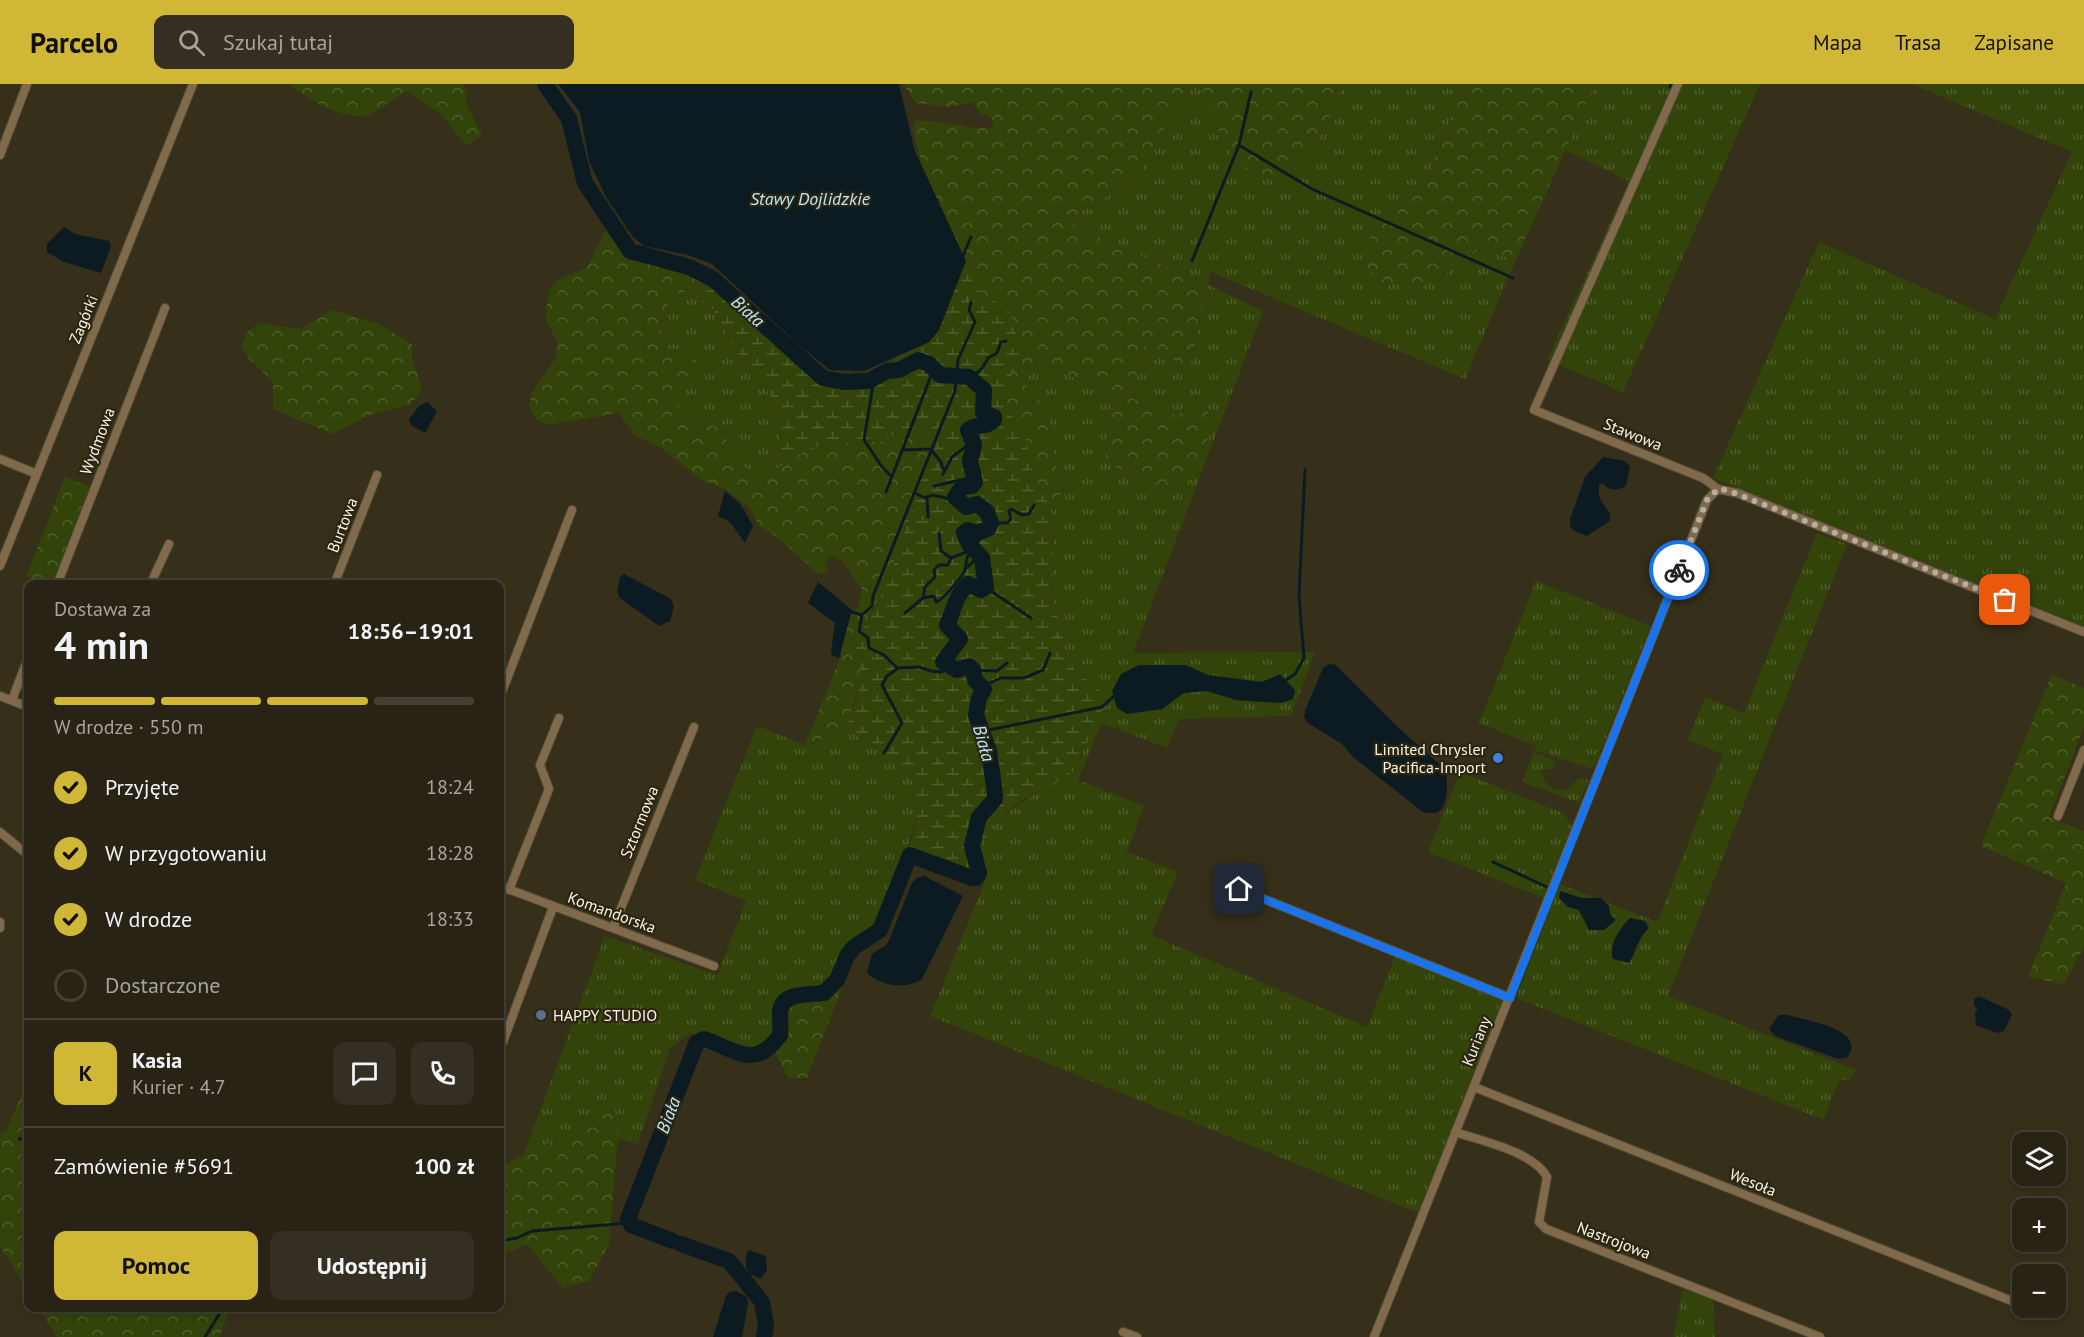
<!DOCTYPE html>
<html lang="pl">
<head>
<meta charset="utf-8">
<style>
	:root { --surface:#282314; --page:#342f22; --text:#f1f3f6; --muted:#a5a4a0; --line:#444034; --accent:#d1b736 }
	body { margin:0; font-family:"PT Sans",sans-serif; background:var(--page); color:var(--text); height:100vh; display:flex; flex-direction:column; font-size:22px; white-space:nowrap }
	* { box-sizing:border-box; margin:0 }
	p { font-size:20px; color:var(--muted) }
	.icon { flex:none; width:33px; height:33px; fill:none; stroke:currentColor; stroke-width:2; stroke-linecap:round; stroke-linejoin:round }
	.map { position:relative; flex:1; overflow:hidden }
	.details { position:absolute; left:24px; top:496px; width:480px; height:732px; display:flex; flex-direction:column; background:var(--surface); border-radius:12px; box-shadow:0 3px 9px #0003,0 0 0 2px var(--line) }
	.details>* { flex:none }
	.fabs { position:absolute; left:2012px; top:1048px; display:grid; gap:12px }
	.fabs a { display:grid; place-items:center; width:54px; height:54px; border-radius:12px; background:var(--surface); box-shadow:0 3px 9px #0003,0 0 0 2px var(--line); font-size:30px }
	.pin { position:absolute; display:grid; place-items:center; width:51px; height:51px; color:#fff; margin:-26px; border-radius:12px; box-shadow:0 3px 9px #0006 }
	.courier { position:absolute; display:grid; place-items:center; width:60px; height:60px; margin:-30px; border:4px solid #1a73e8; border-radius:50%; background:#fff; color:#222; box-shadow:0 2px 8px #0007 }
	.overview em { font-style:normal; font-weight:600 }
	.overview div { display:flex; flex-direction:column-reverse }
	.overview { display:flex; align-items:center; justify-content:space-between; height:102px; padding:0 30px }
	h1 { font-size:39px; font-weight:600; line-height:45px }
	.bar { display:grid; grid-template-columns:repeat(4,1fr); gap:9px 6px; align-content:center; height:72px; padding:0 30px }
	.bar i { height:8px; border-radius:4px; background:var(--line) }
	.bar .selected { background:var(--accent) }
	.bar p { grid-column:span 4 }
	.line { display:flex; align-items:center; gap:15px; padding:0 30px; border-top:2px solid var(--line) }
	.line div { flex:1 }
	.round { display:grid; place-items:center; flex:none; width:63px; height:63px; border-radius:12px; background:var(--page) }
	ol { padding:0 30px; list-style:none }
	li { display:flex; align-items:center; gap:18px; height:66px }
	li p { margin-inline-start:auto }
	li .icon { padding:6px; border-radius:50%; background:var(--accent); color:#111; stroke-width:4 }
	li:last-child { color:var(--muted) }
	li i { width:33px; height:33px; border:3px solid var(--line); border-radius:50% }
	.action { display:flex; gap:12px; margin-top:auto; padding:12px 30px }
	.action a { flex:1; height:69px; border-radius:12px; background:var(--accent); color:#111; font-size:24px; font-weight:600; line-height:69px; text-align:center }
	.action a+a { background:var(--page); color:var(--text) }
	header { display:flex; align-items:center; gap:36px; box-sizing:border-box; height:84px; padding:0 30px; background:var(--accent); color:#111 }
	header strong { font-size:28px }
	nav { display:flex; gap:33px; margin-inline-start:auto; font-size:21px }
	.search { width:420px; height:54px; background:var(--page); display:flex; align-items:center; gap:15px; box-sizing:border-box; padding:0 21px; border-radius:12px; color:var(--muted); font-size:22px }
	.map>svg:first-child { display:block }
	.grass { fill:url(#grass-tufts) }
	.forest { fill:url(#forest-crowns) }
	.wetland { fill:url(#wetland-marsh) }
	.water { fill:#0c1b21 }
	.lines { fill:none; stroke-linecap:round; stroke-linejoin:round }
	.stream { stroke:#0c1b21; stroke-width:3 }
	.river { stroke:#0c1b21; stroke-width:16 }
	.minor-casing { stroke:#514b37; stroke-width:10 }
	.minor { stroke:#816a4c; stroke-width:8 }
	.done { stroke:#b5afa0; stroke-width:6; stroke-dasharray:0 10.8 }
	.route { stroke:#1a73e8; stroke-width:8 }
	.shop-dot { fill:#3f7fe0; stroke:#2c2510; stroke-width:2 }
	.service-dot { fill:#5c6f8a; stroke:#2c2510; stroke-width:2 }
	.labels { text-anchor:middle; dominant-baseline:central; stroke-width:4.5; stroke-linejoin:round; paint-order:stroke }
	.street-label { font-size:16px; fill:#f9f4e8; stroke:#2c2510 }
	.poi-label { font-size:16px; fill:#f9f4e8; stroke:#2c2510; text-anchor:end }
	.water-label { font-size:18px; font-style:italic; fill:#b6e8fd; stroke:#2c2510 }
</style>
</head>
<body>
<header>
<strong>Parcelo</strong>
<div class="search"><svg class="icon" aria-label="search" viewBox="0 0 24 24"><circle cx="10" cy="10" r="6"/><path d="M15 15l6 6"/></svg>Szukaj tutaj</div>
<nav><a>Mapa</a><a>Trasa</a><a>Zapisane</a></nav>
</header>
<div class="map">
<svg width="2084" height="1253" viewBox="0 0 2084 1253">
	<defs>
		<pattern id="grass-tufts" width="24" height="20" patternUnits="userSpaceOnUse" patternTransform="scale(1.5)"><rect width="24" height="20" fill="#324409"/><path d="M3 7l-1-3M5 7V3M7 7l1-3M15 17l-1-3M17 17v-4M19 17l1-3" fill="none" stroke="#50602d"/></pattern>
		<pattern id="forest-crowns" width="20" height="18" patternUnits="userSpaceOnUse" patternTransform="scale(1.5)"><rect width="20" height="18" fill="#324409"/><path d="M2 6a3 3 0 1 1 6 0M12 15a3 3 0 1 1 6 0" fill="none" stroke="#50602d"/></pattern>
		<pattern id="wetland-marsh" width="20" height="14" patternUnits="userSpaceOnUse" patternTransform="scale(1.5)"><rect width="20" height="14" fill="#324409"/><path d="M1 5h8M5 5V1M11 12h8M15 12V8" fill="none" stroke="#50602d"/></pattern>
	</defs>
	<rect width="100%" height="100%" fill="#362f1a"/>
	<!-- grass -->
	<path class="grass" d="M1183,0H1200L1211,23L1302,84L1325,43L1343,0H1465L1431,83L1417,107L1380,133L1442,193L1479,165L1516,176L1465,295L1211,188L1208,201L1263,227L1133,569L1315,568L1291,632L1179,635L1167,664L1102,639L1078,696L1144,722L1127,768L1178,788L1151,851L1367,943L1395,872L1503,915L1418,1129L930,932L986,795V784L979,767C990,732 1007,730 1032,712C1049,700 1065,687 1081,675L1097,602L1078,591L1065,572L1063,547L1052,517L1054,474L1051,425L1058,421L1026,305L1025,287L1036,276L1112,311L1105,379L1186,410L1212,344L1206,320L1175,331L1130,315L1143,262L1190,283L1208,201L1072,142L1078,129L1138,93L1156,54L1171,34L1186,22Z
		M1595,0H1760L1623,308L1547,276L1629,97L1565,66Z
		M1912,0H2084V542L1713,394L1819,158L1995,235L2072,68Z
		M688,206L713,225L743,279L764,300L778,326L781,378L788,381L761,389L746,385L719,344L682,329L671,315L685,307L682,267L666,264L658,250L670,213Z
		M1817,449L1847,460L1668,912L1856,986L1850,996H1839L1824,1036L1516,914L1560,800L1657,838L1723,670L1688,656L1705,613L1744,629Z
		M1536,497L1651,542L1593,685L1535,666L1536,662L1479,639Z
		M757,642L805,661L846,646C878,665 923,683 918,727C917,740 906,757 908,768C908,771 910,774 911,777L882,852L855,871L842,904L825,916L802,915L786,952L757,980L745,979L700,963L691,949L670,964L638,1060L618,1054L619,1040L524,1070L605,852L717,891L746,817L695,796Z
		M1534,668L1556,677L1553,685L1542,686L1541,690L1544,691V697L1555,706L1565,707L1578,695H1589L1579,719L1525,699L1523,696Z
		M1460,688L1563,729L1572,741L1543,814L1428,768Z
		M1683,1205L1713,1216L1715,1253H1673Z"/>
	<!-- forest -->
	<path class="forest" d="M288,0H463L467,7L466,19L482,51L466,62L442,31L406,7C395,14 382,25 370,30C343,39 309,14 288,0Z
		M904,0H1183L1186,22L1171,34L1157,54L1138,93L1078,129L1072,142L1208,201L1190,284L1143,262L1130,314L1175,331L1206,319L1212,344L1186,410L1105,379L1112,311L1036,276L1025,287L1026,305L1047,323L1061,410L1058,421L1051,425L1042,422L1005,335L991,239L922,102L920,73L913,46L915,37C942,35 966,46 993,44L992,34L980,29L972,18L949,23L915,19Z
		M1200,0H1343L1325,43L1302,84C1290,87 1277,91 1265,90C1224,86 1214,30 1200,0Z
		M1465,0H1595L1516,176L1479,165C1442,193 1428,206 1379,198L1368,184V158L1380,133L1417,107L1431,83Z
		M607,144L623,169L699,195L688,206L670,213L658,249L666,264L682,267L696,278V294L685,307L672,315L682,329L719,344L746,385C784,395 789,368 819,363C824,362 829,364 833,364C849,363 862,355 879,358C901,351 890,341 922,346L935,364L885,504L868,534L861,581L862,592L846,646L805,661L841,572L842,556L852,528L858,524L862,505L843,478L833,472L826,477L828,489H817L776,452L760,443L748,422L725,405L701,396L660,363L634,351L619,329L548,341L536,335L529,322L532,308L556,274L557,258L545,233L549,207L559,195L587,184Z
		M332,226L377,239L412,260V274L421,302L420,309L410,321L367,332L332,350L273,325V298L247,273L241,261L247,248L259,239L301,245Z
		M65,393L91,403L52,501H48L26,492Z
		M2052,590L2084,604V643L2049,733L2084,747V863L2064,900L2028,893L2066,799L1981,762Z
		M842,904L807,994H788L774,966L786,952L785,925L802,915L825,916Z
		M28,995V1207L0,1162V1050L6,1048Z
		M615,1026L619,1040L609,1160L589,1197L563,1204L527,1160L500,1172V1083Z
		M39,1224H230L219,1253H57Z"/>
	<!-- wetland -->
	<path class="wetland" d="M899,0L915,67L966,177L974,202L981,210L1008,224L1015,242L1019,274L1004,310L1008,326L1026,356L1034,392L1051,425L1054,474L1052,517L1063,547L1065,572L1078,591L1097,602L1104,614L1101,629L1074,686L1067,692C1023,717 993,724 976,776L979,784L976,794L910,771L907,768C935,694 905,680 846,646C852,623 870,592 853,572L854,564L885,504L935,363L922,346C890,341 901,351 879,358L868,356L834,364L820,362L798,371L788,381L781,378L778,326L764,300L743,279L713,225L688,206L699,195L725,203L813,283L829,293L868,294L881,287L894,274L929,258L934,247Z"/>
	<!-- water -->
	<path class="water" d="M558,0H899L915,67L966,177L939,246L929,258L864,287L830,286L800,262L712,180L688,171L644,162L633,153L606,113L589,77L580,28Z
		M64,143L75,150L109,157L111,162L101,189L64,178L47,168V160Z
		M915,272C925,274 937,281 940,291L916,279L897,291L883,285L886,279L895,283Z
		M427,318L437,327L425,349L412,342L409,336L419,322Z
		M1603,373L1625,377L1630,383L1626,402C1616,407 1610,407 1602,399L1599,401C1597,416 1604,419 1610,430V437L1587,452L1574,447L1570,442V435L1585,393Z
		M725,407L741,421L753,442L745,459L730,438L718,432Z
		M624,490L671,515L674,522L670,537L659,542L620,514L617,507L620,493Z
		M818,498L852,526L839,574L832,571L831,567L835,539L808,519Z
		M1329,580L1336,581L1402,647L1445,685C1448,696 1449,721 1438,728C1434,730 1428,729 1423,728L1353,673L1342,660L1308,639L1304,633L1305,627L1323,584Z
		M1139,581H1186L1208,591L1262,598L1280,590L1295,606L1293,615L1281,619L1236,616L1207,607L1184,609L1162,625L1127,630L1117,624L1112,607L1121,590Z
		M924,792L963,812L922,895C906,906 881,902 867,889L872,870L886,861L890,854L911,801L916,794Z
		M1560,807L1582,814H1601L1609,822L1610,830L1616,836L1604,846H1589L1579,826L1568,823L1559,814Z
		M1630,834L1645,837L1649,844C1639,852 1636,868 1629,879L1613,875C1608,861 1620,844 1630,834Z
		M1979,912L2009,926L2012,931L2004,947L1997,949L1976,941L1975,928L1978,926L1974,921V915Z
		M1779,931H1788C1806,937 1869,945 1847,974L1838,975L1775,952L1769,945Z
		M748,1166L766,1172L767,1186L761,1195L748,1189L745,1177Z
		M736,1207L747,1213L748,1219L742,1253H713L726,1212L729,1208Z"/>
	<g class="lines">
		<!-- stream -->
		<path class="stream" d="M1670,3L1671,0
			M1251,8L1239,61L1312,105L1513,194
			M962,174L971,153
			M1192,177L1239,61
			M972,294L983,283L988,274L997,269L1001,258L1006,257
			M871,296L873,301L864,356L882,383L891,392
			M902,366L931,365
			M932,367L941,378L943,385
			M943,390L952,373L972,358
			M934,402L973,393
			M886,408L934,284
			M915,409L925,414L932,411L951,415L955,412
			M927,413L928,433
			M991,439H1007L1011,435L1009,427L1011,425L1022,431L1029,430L1034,421
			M939,449L941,467L951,474
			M965,485L973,478L977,469
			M985,498L991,501V507L1031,534
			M923,514L934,512L936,518C943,516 962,493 965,486C967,478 965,473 971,467
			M852,528L862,531
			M905,529L923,514L925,503L935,493L934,486L939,481H948L951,474L974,465L985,445
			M945,582L942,588L931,587L919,583L897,584L884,571L869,564L868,554L859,547L862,531L872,522L873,512L955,307L958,276L975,238L969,226L971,218
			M973,586L997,587L1007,579
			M1284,597L1295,590L1304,574L1299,512L1305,386
			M983,602L1001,594H1024L1043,586L1050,569
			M984,647L1102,623L1115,611
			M884,669L902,639L882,601L887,592L897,585
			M1493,778L1547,803
			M19,1055L28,1054
			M504,1156L517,1154L532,1147L628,1139
			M205,1253L223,1224"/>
		<!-- river -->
		<path class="river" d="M545,0L569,35L585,99L630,167L689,183L713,195L823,294L844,298L869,297L887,287L899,286L918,276L929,280L940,291L969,293L984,306L983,328L994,333V336C986,345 976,339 968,346L974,361L970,377L975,398L972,402L962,403L955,413L966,423L977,420L987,428L991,439L988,445L977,449L968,446L964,449L969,460L982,474L986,503L981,506L968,500C952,517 956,523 947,541L960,555L943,578L957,586L969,582L973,586L975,596L984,605L979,614L976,631L989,667L995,710V715L979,733L972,762L979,789L976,794H972L910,771L880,846L854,863L847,872L837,896L824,909C811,911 782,907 780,928C780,936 781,943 780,951C754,987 737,966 704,955L697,958L628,1135L631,1141L673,1157
			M681,1160L729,1177L758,1213
			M762,1218L766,1241L764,1253"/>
		<!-- minor casing -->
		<g class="minor-casing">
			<path id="minor" d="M1678,0L1534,326L1703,394L1718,405
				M0,71L27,0
				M0,375L37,390
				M0,482L193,0
				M57,501L165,224
				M150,501L169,460
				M334,501L377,391
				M0,612L28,623
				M500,613L572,426
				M12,616L28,574
				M2058,732L2084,666
				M0,748L28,771
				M500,802L714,882
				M1239,805L1510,914
				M509,806L549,705L540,681L559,634
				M0,838V844
				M613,844L694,643
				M500,966L553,823
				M1474,1003L2022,1221
				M1455,1048C1482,1057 1534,1068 1547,1093L1539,1138L1546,1145L1820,1253
				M2030,1224L2047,1231
				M1123,1248L1137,1253
				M1374,1253L1707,416L1718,405L1737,409L2084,548"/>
		</g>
		<!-- minor -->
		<use href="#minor" class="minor"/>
	</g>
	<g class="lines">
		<!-- done -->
		<path class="done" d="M1679,486L1707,416L1718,405L1727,406L2005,516"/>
		<!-- route -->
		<path class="route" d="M1239,805L1510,914L1679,486"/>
	</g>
	<!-- markers -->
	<circle class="shop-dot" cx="1498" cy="674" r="6"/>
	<circle class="service-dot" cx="541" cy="931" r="6"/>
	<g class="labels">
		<!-- street labels -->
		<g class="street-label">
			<text transform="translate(83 235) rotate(-68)">Zagórki</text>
			<text transform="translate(1633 350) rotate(22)">Stawowa</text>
			<text transform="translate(97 357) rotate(-69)">Wydmowa</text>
			<text transform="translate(342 441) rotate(-69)">Burtowa</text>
			<text transform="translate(639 738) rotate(-68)">Sztormowa</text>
			<text transform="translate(612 828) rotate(20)">Komandorska</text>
			<text transform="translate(1476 957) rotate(-68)">Kuriany</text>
			<text transform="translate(1753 1098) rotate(22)">Wesoła</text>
			<text transform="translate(1614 1156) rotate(21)">Nastrojowa</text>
		</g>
		<!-- poi labels -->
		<g class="poi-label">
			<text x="1486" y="665">Limited Chrysler<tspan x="1486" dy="18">Pacifica-Import</tspan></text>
			<text x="553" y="931" text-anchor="start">HAPPY STUDIO</text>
		</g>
		<!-- water labels -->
		<g class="water-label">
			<text x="810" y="114">Stawy Dojlidzkie</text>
			<text transform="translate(748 227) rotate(42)">Biała</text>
			<text transform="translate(984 659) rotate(74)">Biała</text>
			<text transform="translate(668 1031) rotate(-69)">Biała</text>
		</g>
	</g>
</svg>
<div class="fabs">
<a><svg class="icon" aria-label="layers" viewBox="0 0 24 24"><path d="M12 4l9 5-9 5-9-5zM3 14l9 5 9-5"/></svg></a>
<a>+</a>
<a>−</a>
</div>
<div class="pin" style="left:2005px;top:516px;background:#ea580c"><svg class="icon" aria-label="bag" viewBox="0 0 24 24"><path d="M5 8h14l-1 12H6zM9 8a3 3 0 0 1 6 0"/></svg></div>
<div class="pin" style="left:1239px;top:805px;background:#1f2937"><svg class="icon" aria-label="home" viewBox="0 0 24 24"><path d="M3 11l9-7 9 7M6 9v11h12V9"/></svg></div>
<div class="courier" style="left:1679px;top:486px"><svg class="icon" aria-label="bike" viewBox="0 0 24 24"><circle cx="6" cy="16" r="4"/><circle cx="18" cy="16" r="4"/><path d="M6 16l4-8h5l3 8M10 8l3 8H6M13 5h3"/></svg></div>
<section class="details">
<div class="overview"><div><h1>4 min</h1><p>Dostawa za</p></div><em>18:56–19:01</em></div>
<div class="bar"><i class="selected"></i><i class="selected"></i><i class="selected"></i><i></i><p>W drodze · 550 m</p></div>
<ol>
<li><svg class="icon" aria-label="check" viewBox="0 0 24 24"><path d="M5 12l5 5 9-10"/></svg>Przyjęte<p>18:24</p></li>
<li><svg class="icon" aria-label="check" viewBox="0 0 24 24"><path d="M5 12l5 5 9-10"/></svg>W przygotowaniu<p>18:28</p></li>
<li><svg class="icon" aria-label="check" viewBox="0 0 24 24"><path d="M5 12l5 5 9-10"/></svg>W drodze<p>18:33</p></li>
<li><i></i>Dostarczone</li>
</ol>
<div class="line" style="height:108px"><b class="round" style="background:var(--accent);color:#111">K</b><div><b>Kasia</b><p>Kurier · 4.7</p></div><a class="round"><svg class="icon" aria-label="chat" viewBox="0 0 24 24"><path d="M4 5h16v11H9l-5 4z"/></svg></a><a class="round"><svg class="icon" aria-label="phone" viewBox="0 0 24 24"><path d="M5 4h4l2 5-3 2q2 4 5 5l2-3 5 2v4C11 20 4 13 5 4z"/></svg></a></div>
<div class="line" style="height:78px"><div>Zamówienie #5691</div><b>100 zł</b></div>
<div class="action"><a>Pomoc</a><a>Udostępnij</a></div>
</section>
</div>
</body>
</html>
